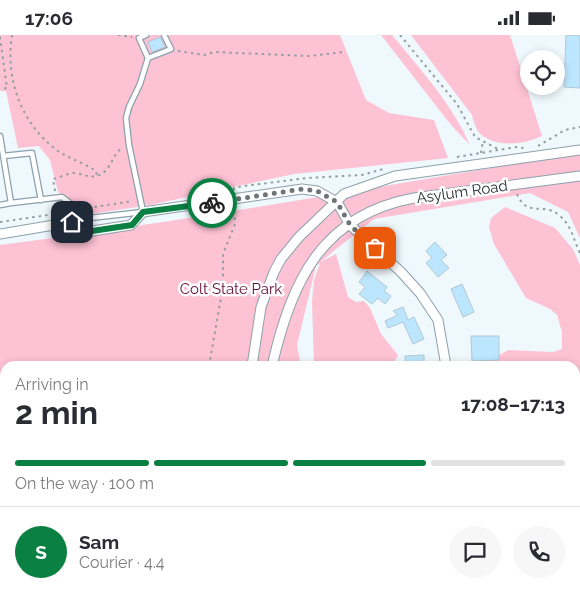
<!DOCTYPE html>
<html lang="en">
<head>
<meta charset="utf-8">
<style>
	:root { --surface:#fff; --page:#f7f7f7; --text:#2b2b33; --muted:#7c7c81; --line:#e1e1e2; --accent:#0b8043 }
	body { margin:0; font-family:Raleway,sans-serif; background:var(--page); color:var(--text); height:100vh; display:flex; flex-direction:column; font-size:19px; white-space:nowrap }
	* { box-sizing:border-box; margin:0 }
	p { font-size:16px; color:var(--muted) }
	.icon { flex:none; width:28px; height:28px; fill:none; stroke:currentColor; stroke-width:2; stroke-linecap:round; stroke-linejoin:round }
	.map { position:relative; flex:1; overflow:hidden }
	.details { position:absolute; left:0px; top:326px; width:580px; height:246px; display:flex; flex-direction:column; background:var(--surface); border-radius:15px 15px 0 0; box-shadow:0 2px 8px #0003 }
	.details>* { flex:none }
	.controls { position:absolute; left:520px; top:15px; display:grid; gap:10px }
	.controls a { display:grid; place-items:center; width:45px; height:45px; border-radius:50%; background:var(--surface); box-shadow:0 2px 8px #0003; font-size:25px }
	.pin { position:absolute; display:grid; place-items:center; width:42px; height:42px; color:#fff; margin:-21px; border-radius:10px; box-shadow:0 2px 8px #0006 }
	.courier { position:absolute; display:grid; place-items:center; width:50px; height:50px; margin:-25px; border:4px solid #0b8043; border-radius:50%; background:#fff; color:#222; box-shadow:0 1px 6px #0007 }
	.summary em { font-style:normal; font-weight:700 }
	.summary div { display:flex; flex-direction:column-reverse }
	.summary { display:flex; align-items:center; justify-content:space-between; height:85px; padding:0 15px }
	h1 { font-size:32px; font-weight:700; line-height:38px }
	.bar { display:grid; grid-template-columns:repeat(4,1fr); gap:8px 5px; align-content:center; height:60px; padding:0 15px }
	.bar i { height:6px; border-radius:4px; background:var(--line) }
	.bar .selected { background:var(--accent) }
	.bar p { grid-column:span 4 }
	.line { display:flex; align-items:center; gap:12px; padding:0 15px; border-top:1px solid var(--line) }
	.line div { flex:1 }
	.round { display:grid; place-items:center; flex:none; width:52px; height:52px; border-radius:26px; background:var(--page) }
	.status { display:flex; justify-content:space-between; align-items:center; height:35px; padding:0 25px; background:var(--surface); direction:ltr }
	.status svg { height:14px; fill:currentColor }
	.map>svg:first-child { display:block }
	.green { fill:#fdc2d4 }
	.building { fill:#bbe6fe; stroke:#b2c7d3 }
	.lines { fill:none; stroke-linecap:round; stroke-linejoin:round }
	.lane-casing { stroke:#8ca0ac; stroke-width:7 }
	.street-casing { stroke:#8ca0ac; stroke-width:11 }
	.path { stroke:#949da2; stroke-width:2; stroke-dasharray:2.5 4; stroke-linecap:butt }
	.lane { stroke:#fff; stroke-width:4.5 }
	.street { stroke:#fff; stroke-width:9 }
	.done { stroke:#6d757a; stroke-width:5; stroke-dasharray:0 9 }
	.route { stroke:#0b8043; stroke-width:6 }
	.labels { text-anchor:middle; dominant-baseline:central; stroke-width:5; stroke-linejoin:round; paint-order:stroke }
	.street-label { font-size:15px; fill:#272f34; stroke:#fff }
	.park-label { font-size:15px; fill:#640e37; stroke:#fff }
</style>
</head>
<body>
<div class="status"><b>17:06</b><svg viewBox="0 0 49 12"><path d="M0 12V9h3v3zM5 12V6h3v6zM10 12V3h3v9zM15 12V0h3v12zM26 1h20v11H26zM47 4h2v5h-2z"/></svg></div>
<div class="map">
<svg width="580" height="572" viewBox="0 0 580 572">
	<rect width="100%" height="100%" fill="#eff8fd"/>
	<!-- green -->
	<path class="green" d="M0,0H340L366,65L389,78L434,85L448,123L294,139L150,170L91,179L58,157L50,125L39,111L18,113L6,56H0Z
		M381,0H392C421,35 452,69 470,110L451,90Z
		M411,0H510L542,101C524,110 491,114 477,95C475,91 473,84 472,80Z
		M580,118V203L568,177L530,158L374,184L320,227L336,219L348,262L356,267L364,266L370,273L381,299L398,320L394,328H375L367,331H314L312,266L314,245L320,228L316,231L297,310L301,331H5V568H264V572H0V210C194,185 387,150 580,118Z
		M505,172L555,193L573,214L580,230V374L575,376V331H485V329L508,315L553,317L562,314V297L557,280L550,274L526,263L494,209L489,192L491,183Z"/>
	<!-- building -->
	<path class="building" d="M566,0H580V53L564,52Z
		M160,2L165,12L152,17L148,7Z
		M435,207L447,220L441,225L449,233L438,242L426,228L432,223L426,216Z
		M367,236L387,252L384,256L391,261L385,269L378,263L372,269L359,259L365,252L359,247Z
		M462,249L474,277L463,282L451,254Z
		M403,272L408,285L414,282L424,304L413,309L403,287L388,293L385,286L398,280L393,276Z
		M471,301H499V325L472,326Z
		M424,320V327H418L419,331H406L405,321Z"/>
	<g class="lines">
		<!-- lane casing -->
		<g class="lane-casing">
			<path id="lane" d="M148,23L171,14L164,0
				M0,101L11,168L0,170
				M3,121L32,118L41,165
				M11,168L62,162L90,183L143,177L129,110L126,83L129,72L140,49L148,23L139,3L146,0"/>
		</g>
		<!-- street casing -->
		<g class="street-casing">
			<path id="street" d="M0,199L72,187L92,196L131,190L143,177L302,154L317,156L337,167L350,190L401,237L420,258L438,285L446,331
				M252,331L261,272L274,237L281,224L299,202L344,159L395,141L580,115
				M272,331C291,248 321,180 414,163L580,141
				M575,458L580,457
				M196,572L199,568"/>
		</g>
		<!-- path -->
		<path class="path" d="M12,0C5,44 21,89 58,116C70,124 84,128 96,136L97,141
			M118,0L132,2
			M400,0L457,69L475,102L500,115
			M0,2L7,53L0,54
			M178,16L204,20L214,17L309,21L344,17
			M538,111L565,95L580,92
			M481,118L483,106
			M457,122L516,112L524,113
			M234,155V153L244,151L307,143L362,140L383,134
			M55,156L53,144C59,143 70,137 76,138C86,140 93,145 103,138C112,131 113,119 122,113
			M517,159C527,183 543,167 559,180C572,191 573,204 580,218
			M88,173L133,166
			M0,187L69,177
			M209,331L223,251V219L235,189L234,172
			M103,572L109,568"/>
		<!-- lane -->
		<use href="#lane" class="lane"/>
		<!-- street -->
		<use href="#street" class="street"/>
	</g>
	<g class="lines">
		<!-- done -->
		<path class="done" d="M212,168L302,154L317,156L337,167L350,190L375,213"/>
		<!-- route -->
		<path class="route" d="M72,187L92,196L132,190L143,177L212,168"/>
	</g>
	<g class="labels">
		<!-- street labels -->
		<g class="street-label">
			<text transform="translate(462 157) rotate(-8)">Asylum Road</text>
		</g>
		<!-- park labels -->
		<g class="park-label">
			<text x="231" y="254">Colt State Park</text>
		</g>
	</g>
</svg>
<div class="controls">
<a><svg class="icon" aria-label="locate" viewBox="0 0 24 24"><circle cx="12" cy="12" r="6"/><path d="M12 2v4M12 18v4M2 12h4M18 12h4"/></svg></a>
</div>
<div class="pin" style="left:375px;top:213px;background:#ea580c"><svg class="icon" aria-label="bag" viewBox="0 0 24 24"><path d="M5 8h14l-1 12H6zM9 8a3 3 0 0 1 6 0"/></svg></div>
<div class="pin" style="left:72px;top:187px;background:#1f2937"><svg class="icon" aria-label="home" viewBox="0 0 24 24"><path d="M3 11l9-7 9 7M6 9v11h12V9"/></svg></div>
<div class="courier" style="left:212px;top:168px"><svg class="icon" aria-label="bike" viewBox="0 0 24 24"><circle cx="6" cy="16" r="4"/><circle cx="18" cy="16" r="4"/><path d="M6 16l4-8h5l3 8M10 8l3 8H6M13 5h3"/></svg></div>
<section class="details">
<div class="summary"><div><h1>2 min</h1><p>Arriving in</p></div><em>17:08–17:13</em></div>
<div class="bar"><i class="selected"></i><i class="selected"></i><i class="selected"></i><i></i><p>On the way · 100 m</p></div>
<div class="line" style="height:90px"><b class="round" style="background:var(--accent);color:#fff">S</b><div><b>Sam</b><p>Courier · 4.4</p></div><a class="round"><svg class="icon" aria-label="chat" viewBox="0 0 24 24"><path d="M4 5h16v11H9l-5 4z"/></svg></a><a class="round"><svg class="icon" aria-label="phone" viewBox="0 0 24 24"><path d="M5 4h4l2 5-3 2q2 4 5 5l2-3 5 2v4C11 20 4 13 5 4z"/></svg></a></div>
</section>
</div>
</body>
</html>
